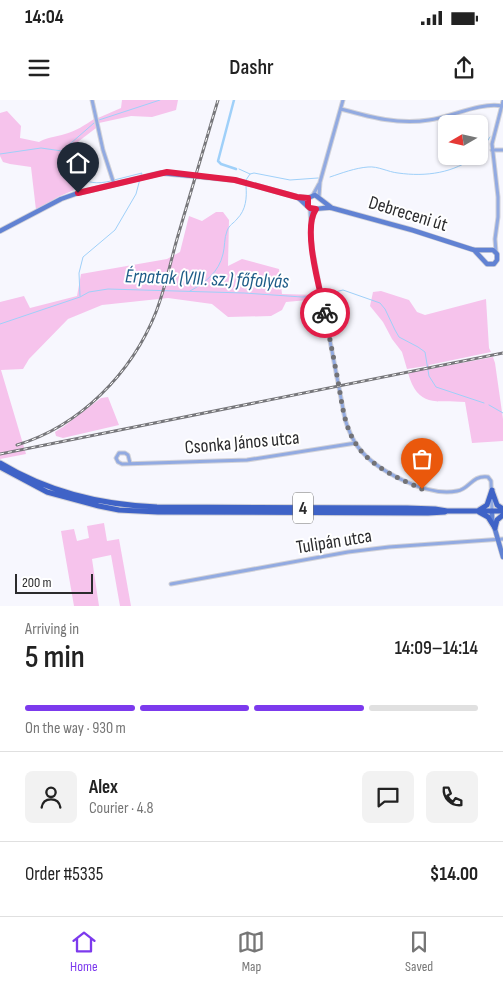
<!DOCTYPE html>
<html lang="en">
<head>
<meta charset="utf-8">
<style>
	:root { --surface:#fff; --page:#f2f2f2; --text:#222; --muted:#767676; --line:#e0e0e0; --accent:#7c3aed }
	body { margin:0; font-family:"Sofia Sans Condensed",sans-serif; background:var(--page); color:var(--text); height:100vh; display:flex; flex-direction:column; font-size:19px; white-space:nowrap }
	* { box-sizing:border-box; margin:0 }
	p { font-size:16px; color:var(--muted) }
	.icon { flex:none; width:28px; height:28px; fill:none; stroke:currentColor; stroke-width:2; stroke-linecap:round; stroke-linejoin:round }
	.map { position:relative; height:506px; overflow:hidden }
	.drawer { display:flex; flex-direction:column; background:var(--surface); flex:1 }
	.drawer>* { flex:none }
	.needle { width:32px; rotate:261deg }
	.tools { position:absolute; left:438px; top:15px; display:grid; gap:10px }
	.tools a { display:grid; place-items:center; width:50px; height:50px; border-radius:8px; background:var(--surface); box-shadow:0 1px 4px #0004; font-size:25px }
	.scale { position:absolute; left:15px; bottom:12px; width:78px; box-sizing:border-box; padding-left:5px; border:2px solid #2b2b2d; border-top:0; font-size:14px; line-height:18px; white-space:nowrap; color:#2b2b2d; -webkit-text-stroke:4px #fff; paint-order:stroke }
	.pin { position:absolute; display:grid; place-items:center; width:42px; height:42px; color:#fff; margin:-51px -21px; border-radius:50% 50% 50% 0; rotate:-45deg; box-shadow:0 0 5px #0007 }
	.pin .icon { rotate:45deg }
	.courier { position:absolute; display:grid; place-items:center; width:50px; height:50px; margin:-25px; border:4px solid #e11d48; border-radius:50%; background:#fff; color:#222; box-shadow:0 1px 6px #0007 }
	.head em { font-style:normal; font-weight:600 }
	.head div { display:flex; flex-direction:column-reverse }
	.head { display:flex; align-items:center; justify-content:space-between; height:85px; padding:0 25px }
	h1 { font-size:32px; font-weight:600; line-height:38px }
	.bar { display:grid; grid-template-columns:repeat(4,1fr); gap:8px 5px; align-content:center; height:60px; padding:0 25px }
	.bar i { height:6px; border-radius:4px; background:var(--line) }
	.bar .current { background:var(--accent) }
	.bar p { grid-column:span 4 }
	.line { display:flex; align-items:center; gap:12px; padding:0 25px; border-top:1px solid var(--line) }
	.line div { flex:1 }
	.round { display:grid; place-items:center; flex:none; width:52px; height:52px; border-radius:8px; background:var(--page) }
	.status { display:flex; justify-content:space-between; align-items:center; height:35px; padding:0 25px; background:var(--surface); direction:ltr }
	.status svg { height:14px; fill:currentColor }
	header { display:flex; justify-content:space-between; align-items:center; height:65px; padding:0 25px; background:var(--surface); font-size:22px; font-weight:600 }
	.menu { display:flex; justify-content:space-around; align-items:center; height:70px; border-top:1px solid var(--line); background:var(--surface); font-size:14px; color:var(--muted) }
	.menu a { display:grid; justify-items:center; gap:2px }
	.menu .current { color:var(--accent) }
	.map>svg:first-child { display:block }
	.green { fill:#f6c3ec }
	.lines { fill:none; stroke-linecap:round; stroke-linejoin:round }
	.stream { stroke:#9fd0f9; stroke-width:1 }
	.canal { stroke:#9fd0f9; stroke-width:2.5 }
	.street-casing { stroke:#d2d2d8; stroke-width:5 }
	.secondary-casing { stroke:#d2d2d8; stroke-width:6 }
	.primary-casing { stroke:#d2d2d8; stroke-width:7 }
	.street { stroke:#92aae1; stroke-width:3 }
	.secondary { stroke:#6182d3; stroke-width:4.5 }
	.primary { stroke:#3f63c7; stroke-width:5 }
	.rail-casing { stroke:#77777b; stroke-width:3 }
	.rail { stroke:#fff; stroke-width:1; stroke-dasharray:4; stroke-linecap:butt }
	.done { stroke:#727276; stroke-width:5; stroke-dasharray:0 9 }
	.route { stroke:#e11d48; stroke-width:6 }
	.labels { text-anchor:middle; dominant-baseline:central; stroke-width:4; stroke-linejoin:round; paint-order:stroke }
	.shield { fill:#fff; stroke:#6b6b6c; stroke-width:1 }
	.shield-label { font-size:18px; font-weight:bold; fill:#2b2b2d }
	.street-label { font-size:19px; fill:#2b2b2d; stroke:#fff }
	.water-label { font-size:20px; font-style:italic; fill:#1e5c88; stroke:#fff }
</style>
</head>
<body>
<div class="status"><b>14:04</b><svg viewBox="0 0 49 12"><path d="M0 12V9h3v3zM5 12V6h3v6zM10 12V3h3v9zM15 12V0h3v12zM26 1h20v11H26zM47 4h2v5h-2z"/></svg></div>
<header><svg class="icon" aria-label="menu" viewBox="0 0 24 24"><path d="M4 6h16M4 12h16M4 18h16"/></svg>Dashr<svg class="icon" aria-label="share" viewBox="0 0 24 24"><path d="M12 15V3M7 8l5-5 5 5M5 13v7h14v-7"/></svg></header>
<div class="map">
<svg width="503" height="506" viewBox="0 0 503 506">
	<rect width="100%" height="100%" fill="#f7f7fe"/>
	<!-- green -->
	<path class="green" d="M122,0H178L176,10L152,17L131,16L99,23L98,18L121,8Z
		M7,11L21,26L20,38L39,42C48,37 56,37 65,34C76,31 85,25 94,19L96,28L66,51L63,56L74,90L58,97L36,110L31,67L10,64L3,62L0,56V13Z
		M216,112H223L229,120L228,166L242,159L279,169L282,194L317,195L318,199L286,202L282,210L271,216L228,217L212,204L168,198L102,205L68,219L29,259L23,269L1,270L26,354L0,359V202L24,196L30,208L77,196L81,174L167,159L180,152L189,116L202,121Z
		M381,191L409,200L417,212L425,215L486,199L489,248L491,252L429,265L430,269L493,257L495,263L503,319V341L472,343L465,302C435,300 418,308 408,273L426,269V266L407,269L402,252L392,239L383,222L370,206L373,192Z
		M108,297L119,325L63,338L56,336L55,332L63,327L101,298Z
		M104,423L107,441L119,439L131,506H120L111,455L92,459L99,506H74L61,431L74,429L77,441L89,438L87,426Z"/>
	<g class="lines">
		<!-- stream -->
		<path class="stream" d="M99,20L160,0
			M63,50L94,23
			M0,54L41,48L62,51C76,74 81,88 111,81
			M479,54L490,37
			M239,69L250,74
			M330,77C342,73 355,68 368,67C378,66 388,72 398,73C426,77 454,73 476,56
			M114,80L142,73L141,75
			M246,80L250,74L254,73L290,80L318,78
			M190,191C205,183 219,172 223,154C225,147 224,138 227,131C229,125 234,123 237,119C246,110 247,98 246,86
			M323,195L343,190L380,203L385,209L395,230L399,237L418,247L425,252L429,276L436,287L484,303
			M80,196L79,173L83,157L115,130L136,94L140,79
			M0,224L80,197L89,192L108,189L244,193L302,197L319,196
			M489,305L503,313"/>
		<!-- canal -->
		<path class="canal" d="M234,0L218,61L221,64L236,69"/>
		<!-- street casing -->
		<g class="street-casing">
			<path id="street" d="M92,0L103,50L114,84
				M341,9C370,17 398,25 429,20C451,17 480,2 502,6
				M492,50H503
				M313,95L319,84
				M319,96L320,82L343,0
				M310,109L312,147L345,319C348,329 352,339 358,347C376,371 427,397 457,391C470,389 471,375 488,377L491,381L492,411
				M312,121L316,109
				M496,152L495,139L498,117V97L492,44L503,1
				M130,363L128,355L125,353H119L116,358L118,362L122,364L247,360L356,343
				M171,484L348,452L389,447L503,439"/>
		</g>
		<!-- secondary casing -->
		<g class="secondary-casing">
			<path id="secondary" d="M298,98C303,101 307,107 311,109C313,110 326,107 332,108L412,130L474,150H493L497,154V160L494,164H487L474,150
				M0,131L61,99L78,93L161,73L235,80L297,97L308,98L315,95L332,108
				M492,411V419L503,457"/>
		</g>
		<!-- primary casing -->
		<g class="primary-casing">
			<path id="primary" d="M0,363C48,392 101,405 157,407L407,408L435,409L447,411H503
				M0,367L47,392L99,406L119,410L158,412L428,413L445,412
				M492,391L497,405L503,409
				M479,410L487,405L492,390
				M479,412L488,417L495,428
				M495,428L497,420L503,415"/>
		</g>
		<!-- street -->
		<use href="#street" class="street"/>
		<!-- secondary -->
		<use href="#secondary" class="secondary"/>
		<!-- primary -->
		<use href="#primary" class="primary"/>
		<!-- rail casing -->
		<g class="rail-casing">
			<path id="rail" d="M17,345C80,326 132,273 156,212C165,189 170,164 177,139C191,93 204,46 218,0
				M0,354L503,253"/>
		</g>
		<!-- rail -->
		<use href="#rail" class="rail"/>
	</g>
	<g class="lines">
		<!-- done -->
		<path class="done" d="M325,213C329,236 334,259 338,281C342,303 344,328 358,347C372,367 400,379 422,389"/>
		<!-- route -->
		<path class="route" d="M78,93L167,72L235,80L297,97L308,98V106L310,108L316,109C302,129 320,189 325,213"/>
	</g>
	<g class="labels">
		<!-- shield labels -->
		<rect class="shield" x="293" y="392.5" width="20" height="31" rx="4"/>
		<g class="shield-label">
			<text x="303" y="408">4</text>
		</g>
		<!-- street labels -->
		<g class="street-label">
			<text transform="translate(408 114) rotate(17)">Debreceni út</text>
			<text transform="translate(242 343) rotate(-5)">Csonka János utca</text>
			<text transform="translate(334 442) rotate(-9)">Tulipán utca</text>
		</g>
		<!-- water labels -->
		<g class="water-label">
			<text transform="translate(207 179) rotate(2)">Érpatak (VIII. sz.) főfolyás</text>
		</g>
	</g>
</svg>
<div class="tools">
<a><svg class="needle" viewBox="-14 -14 28 28"><path d="M0-13l5 13h-10z" fill="#e53935"/><path d="M0 13l5-13h-10z" fill="#767676"/></svg></a>
</div>
<div class="scale">200 m</div>
<div class="pin" style="left:422px;top:389px;background:#ea580c"><svg class="icon" aria-label="bag" viewBox="0 0 24 24"><path d="M5 8h14l-1 12H6zM9 8a3 3 0 0 1 6 0"/></svg></div>
<div class="pin" style="left:78px;top:93px;background:#1f2937"><svg class="icon" aria-label="home" viewBox="0 0 24 24"><path d="M3 11l9-7 9 7M6 9v11h12V9"/></svg></div>
<div class="courier" style="left:325px;top:213px"><svg class="icon" aria-label="bike" viewBox="0 0 24 24"><circle cx="6" cy="16" r="4"/><circle cx="18" cy="16" r="4"/><path d="M6 16l4-8h5l3 8M10 8l3 8H6M13 5h3"/></svg></div>
</div>
<section class="drawer">
<div class="head"><div><h1>5 min</h1><p>Arriving in</p></div><em>14:09–14:14</em></div>
<div class="bar"><i class="current"></i><i class="current"></i><i class="current"></i><i></i><p>On the way · 930 m</p></div>
<div class="line" style="height:90px"><a class="round"><svg class="icon" aria-label="person" viewBox="0 0 24 24"><circle cx="12" cy="8" r="4"/><path d="M4 21q1-7 8-7t8 7"/></svg></a><div><b>Alex</b><p>Courier · 4.8</p></div><a class="round"><svg class="icon" aria-label="chat" viewBox="0 0 24 24"><path d="M4 5h16v11H9l-5 4z"/></svg></a><a class="round"><svg class="icon" aria-label="phone" viewBox="0 0 24 24"><path d="M5 4h4l2 5-3 2q2 4 5 5l2-3 5 2v4C11 20 4 13 5 4z"/></svg></a></div>
<div class="line" style="height:65px"><div>Order #5335</div><b>$14.00</b></div>
</section>
<nav class="menu">
<a class="current"><svg class="icon" aria-label="home" viewBox="0 0 24 24"><path d="M3 11l9-7 9 7M6 9v11h12V9"/></svg>Home</a>
<a><svg class="icon" aria-label="map" viewBox="0 0 24 24"><path d="M3 6l6-2 6 2 6-2v14l-6 2-6-2-6 2zM9 4v14M15 6v14"/></svg>Map</a>
<a><svg class="icon" aria-label="saved" viewBox="0 0 24 24"><path d="M7 4h10v16l-5-4-5 4z"/></svg>Saved</a>
</nav>
</body>
</html>
